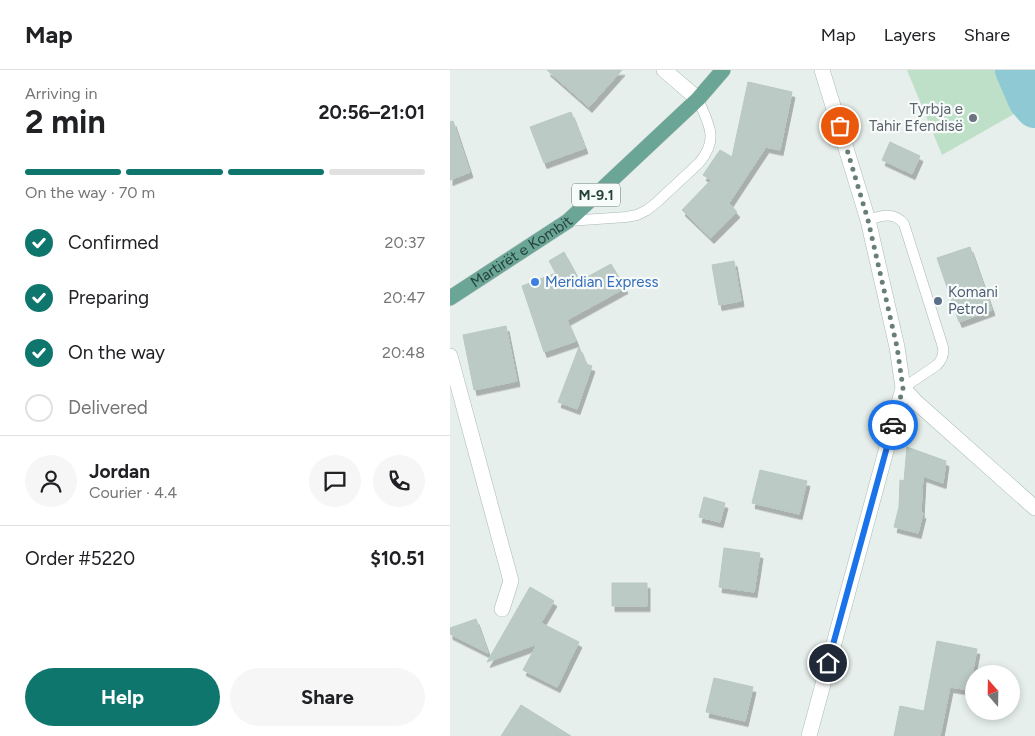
<!DOCTYPE html>
<html lang="en">
<head>
<meta charset="utf-8">
<style>
	:root { --surface:#fff; --page:#f6f6f6; --text:#202124; --muted:#757577; --line:#e0e0e0; --accent:#0f766e }
	body { margin:0; font-family:Figtree,sans-serif; background:var(--page); color:var(--text); height:100vh; display:flex; flex-direction:column; font-size:19px; white-space:nowrap }
	* { box-sizing:border-box; margin:0 }
	p { font-size:16px; color:var(--muted) }
	.icon { flex:none; width:28px; height:28px; fill:none; stroke:currentColor; stroke-width:2; stroke-linecap:round; stroke-linejoin:round }
	.map { position:relative; flex:1; overflow:hidden }
	.drawer { display:flex; flex-direction:column; background:var(--surface); width:450px }
	.drawer>* { flex:none }
	.needle { width:32px; rotate:340deg }
	.buttons { position:absolute; left:515px; top:595px; display:grid; gap:10px }
	.buttons a { display:grid; place-items:center; width:55px; height:55px; border-radius:50%; background:var(--surface); box-shadow:0 2px 8px #0003; font-size:25px }
	.pin { position:absolute; display:grid; place-items:center; width:42px; height:42px; color:#fff; margin:-21px; border:2px solid #fff; border-radius:50%; box-shadow:0 1px 5px #0007 }
	.courier { position:absolute; display:grid; place-items:center; width:50px; height:50px; margin:-25px; border:4px solid #1a73e8; border-radius:50%; background:#fff; color:#222; box-shadow:0 1px 6px #0007 }
	.overview em { font-style:normal; font-weight:700 }
	.overview div { display:flex; flex-direction:column-reverse }
	.overview { display:flex; align-items:center; justify-content:space-between; height:85px; padding:0 25px }
	h1 { font-size:32px; font-weight:700; line-height:38px }
	.bar { display:grid; grid-template-columns:repeat(4,1fr); gap:8px 5px; align-content:center; height:60px; padding:0 25px }
	.bar i { height:6px; border-radius:4px; background:var(--line) }
	.bar .current { background:var(--accent) }
	.bar p { grid-column:span 4 }
	.line { display:flex; align-items:center; gap:12px; padding:0 25px; border-top:1px solid var(--line) }
	.line div { flex:1 }
	.round { display:grid; place-items:center; flex:none; width:52px; height:52px; border-radius:26px; background:var(--page) }
	ol { padding:0 25px; list-style:none }
	li { display:flex; align-items:center; gap:15px; height:55px }
	li p { margin-inline-start:auto }
	li .icon { padding:5px; border-radius:50%; background:var(--accent); color:#fff; stroke-width:4 }
	li:last-child { color:var(--muted) }
	li i { width:28px; height:28px; border:2px solid var(--line); border-radius:50% }
	.primary-button { display:flex; gap:10px; margin-top:auto; padding:10px 25px }
	.primary-button a { flex:1; height:58px; border-radius:30px; background:var(--accent); color:#fff; font-size:20px; font-weight:700; line-height:58px; text-align:center }
	.primary-button a+a { background:var(--page); color:var(--text) }
	header { display:flex; align-items:center; gap:30px; box-sizing:border-box; height:70px; padding:0 25px; background:var(--surface); border-bottom:1px solid var(--line) }
	header strong { font-size:24px }
	nav { display:flex; gap:28px; margin-inline-start:auto; font-size:18px }
	main { display:flex; flex:1; min-height:0 }
	.map>svg:first-child { display:block }
	.green { fill:#bfe0c8 }
	.lines { fill:none; stroke-linecap:round; stroke-linejoin:round }
	.river { stroke:#8ec9d4; stroke-width:40 }
	.building { fill:#bbcac4; stroke:#b8c9c2; filter:url(#shadow) }
	.service-casing { stroke:#a8b8b2; stroke-width:11 }
	.minor-casing { stroke:#a8b8b2; stroke-width:16 }
	.secondary-casing { stroke:#a4bbb3; stroke-width:16 }
	.primary-casing { stroke:#c2cac8; stroke-width:16 }
	.service { stroke:#fff; stroke-width:10 }
	.minor { stroke:#fff; stroke-width:15 }
	.secondary { stroke:#fff; stroke-width:15 }
	.primary { stroke:#6aa596; stroke-width:15 }
	.done { stroke:#687f78; stroke-width:5; stroke-dasharray:0 9 }
	.route { stroke:#1a73e8; stroke-width:6 }
	.worship-dot { fill:#6b7280; stroke:#f7fbf9; stroke-width:2 }
	.shop-dot { fill:#3f7fe0; stroke:#f7fbf9; stroke-width:2 }
	.service-dot { fill:#5c6f8a; stroke:#f7fbf9; stroke-width:2 }
	.labels { text-anchor:middle; dominant-baseline:central; stroke-width:4.5; stroke-linejoin:round; paint-order:stroke }
	.shield { fill:#f7fbf9; stroke:#637a73; stroke-width:1 }
	.shield-label { font-size:14px; font-weight:bold; fill:#24423a }
	.worship-label { font-size:15px; fill:#5b616d; stroke:#f7fbf9; text-anchor:end }
	.street-label { font-size:15px; fill:#24423a; stroke:#f7fbf9 }
	.shop-label { font-size:15px; fill:#366cbe; stroke:#f7fbf9; text-anchor:start }
	.service-label { font-size:15px; fill:#4e5e75; stroke:#f7fbf9; text-anchor:start }
</style>
</head>
<body>
<header>
<strong>Map</strong>
<nav><a>Map</a><a>Layers</a><a>Share</a></nav>
</header>
<main>
<section class="drawer">
<div class="overview"><div><h1>2 min</h1><p>Arriving in</p></div><em>20:56–21:01</em></div>
<div class="bar"><i class="current"></i><i class="current"></i><i class="current"></i><i></i><p>On the way · 70 m</p></div>
<ol>
<li><svg class="icon" aria-label="check" viewBox="0 0 24 24"><path d="M5 12l5 5 9-10"/></svg>Confirmed<p>20:37</p></li>
<li><svg class="icon" aria-label="check" viewBox="0 0 24 24"><path d="M5 12l5 5 9-10"/></svg>Preparing<p>20:47</p></li>
<li><svg class="icon" aria-label="check" viewBox="0 0 24 24"><path d="M5 12l5 5 9-10"/></svg>On the way<p>20:48</p></li>
<li><i></i>Delivered</li>
</ol>
<div class="line" style="height:90px"><a class="round"><svg class="icon" aria-label="person" viewBox="0 0 24 24"><circle cx="12" cy="8" r="4"/><path d="M4 21q1-7 8-7t8 7"/></svg></a><div><b>Jordan</b><p>Courier · 4.4</p></div><a class="round"><svg class="icon" aria-label="chat" viewBox="0 0 24 24"><path d="M4 5h16v11H9l-5 4z"/></svg></a><a class="round"><svg class="icon" aria-label="phone" viewBox="0 0 24 24"><path d="M5 4h4l2 5-3 2q2 4 5 5l2-3 5 2v4C11 20 4 13 5 4z"/></svg></a></div>
<div class="line" style="height:65px"><div>Order #5220</div><b>$10.51</b></div>
<div class="primary-button"><a>Help</a><a>Share</a></div>
</section>
<div class="map">
<svg width="585" height="666" viewBox="0 0 585 666">
	<defs>
		<filter id="shadow"><feDropShadow dx="3" dy="5.5" stdDeviation="0" flood-color="#0004"/></filter>
	</defs>
	<rect width="100%" height="100%" fill="#e6efeb"/>
	<!-- green -->
	<path class="green" d="M457,0H569L585,24V32L492,85Z"/>
	<g class="lines">
		<!-- river -->
		<path class="river" d="M565,0L578,30L585,38"/>
	</g>
	<!-- building -->
	<path class="building" d="M97,0H172L139,37Z
		M298,12L342,22L330,80L316,77L279,133L287,142L261,168L232,140L261,110L253,105L270,80L282,87Z
		M121,42L135,78L94,93L80,57Z
		M3,51L20,102L0,110V52Z
		M440,72L470,86L462,104L432,90Z
		M520,177L542,240L509,252L487,188Z
		M114,182L130,211L161,194L175,218L117,250L126,271L94,282L72,216L106,203L99,191Z
		M284,191L291,231L269,235L262,195Z
		M56,256L67,311L24,320L13,265Z
		M129,277L136,294L142,296L127,339L108,332Z
		M457,377L496,391L493,413L473,406L471,443H473L468,463L444,457L449,437L450,410L454,411Z
		M310,400L357,411L349,444L302,433Z
		M254,427L275,433L270,452L249,447Z
		M274,478L310,483L304,522L269,517Z
		M162,513H197V536H162Z
		M80,517L104,531L91,553L129,572L107,617L73,600L87,574L37,592Z
		M26,549L38,583L0,564V558Z
		M487,571L527,579L519,620L500,617L490,666H444L450,636L474,641Z
		M264,608L303,617L295,651L256,642Z
		M71,635L121,666H51Z"/>
	<g class="lines">
		<!-- service casing -->
		<g class="service-casing">
			<path id="service" d="M418,150C431,146 444,141 454,154L493,277C494,284 492,290 487,295L453,318
				M118,151L176,147L187,145L197,140L206,133L249,93C270,68 258,54 248,29"/>
		</g>
		<!-- minor casing -->
		<g class="minor-casing">
			<path id="minor" d="M214,0L248,29
				M0,286L61,511L52,539"/>
		</g>
		<!-- secondary casing -->
		<g class="secondary-casing">
			<path id="secondary" d="M453,318L466,332L585,438
				M359,666L453,318L447,277L418,150L372,0"/>
		</g>
		<!-- primary casing -->
		<g class="primary-casing">
			<g id="primary">
				<path id="s1" d="M0,228L118,151L248,29L273,0"/>
			</g>
		</g>
		<!-- service -->
		<use href="#service" class="service"/>
		<!-- minor -->
		<use href="#minor" class="minor"/>
		<!-- secondary -->
		<use href="#secondary" class="secondary"/>
		<!-- primary -->
		<use href="#primary" class="primary"/>
	</g>
	<g class="lines">
		<!-- done -->
		<path class="done" d="M390,56L418,150L447,277L453,318L443,355"/>
		<!-- route -->
		<path class="route" d="M378,593L443,355"/>
	</g>
	<!-- markers -->
	<circle class="worship-dot" cx="523" cy="48" r="5"/>
	<circle class="shop-dot" cx="85" cy="212" r="5"/>
	<circle class="service-dot" cx="488" cy="231" r="5"/>
	<g class="labels">
		<!-- shield labels -->
		<rect class="shield" x="122" y="113.5" width="48" height="23" rx="4"/>
		<g class="shield-label">
			<text x="146" y="125">M-9.1</text>
		</g>
		<!-- worship labels -->
		<g class="worship-label">
			<text x="513" y="39">Tyrbja e<tspan x="513" dy="17">Tahir Efendisë</tspan></text>
		</g>
		<!-- street labels -->
		<g class="street-label">
			<text stroke="none"><textPath href="#s1" startOffset="85">Martirët e Kombit</textPath></text>
		</g>
		<!-- shop labels -->
		<g class="shop-label">
			<text x="95" y="212">Meridian Express</text>
		</g>
		<!-- service labels -->
		<g class="service-label">
			<text x="498" y="222">Komani<tspan x="498" dy="17">Petrol</tspan></text>
		</g>
	</g>
</svg>
<div class="buttons">
<a><svg class="needle" viewBox="-14 -14 28 28"><path d="M0-13l5 13h-10z" fill="#e53935"/><path d="M0 13l5-13h-10z" fill="#757577"/></svg></a>
</div>
<div class="pin" style="left:390px;top:56px;background:#ea580c"><svg class="icon" aria-label="bag" viewBox="0 0 24 24"><path d="M5 8h14l-1 12H6zM9 8a3 3 0 0 1 6 0"/></svg></div>
<div class="pin" style="left:378px;top:593px;background:#1f2937"><svg class="icon" aria-label="home" viewBox="0 0 24 24"><path d="M3 11l9-7 9 7M6 9v11h12V9"/></svg></div>
<div class="courier" style="left:443px;top:355px"><svg class="icon" aria-label="car" viewBox="0 0 24 24"><path d="M5 17H2v-5l4-1 3-4h7l3 4 3 1v5h-3M9 17h6M6 11h13"/><circle cx="7" cy="17" r="2"/><circle cx="17" cy="17" r="2"/></svg></div>
</div>
</main>
</body>
</html>
